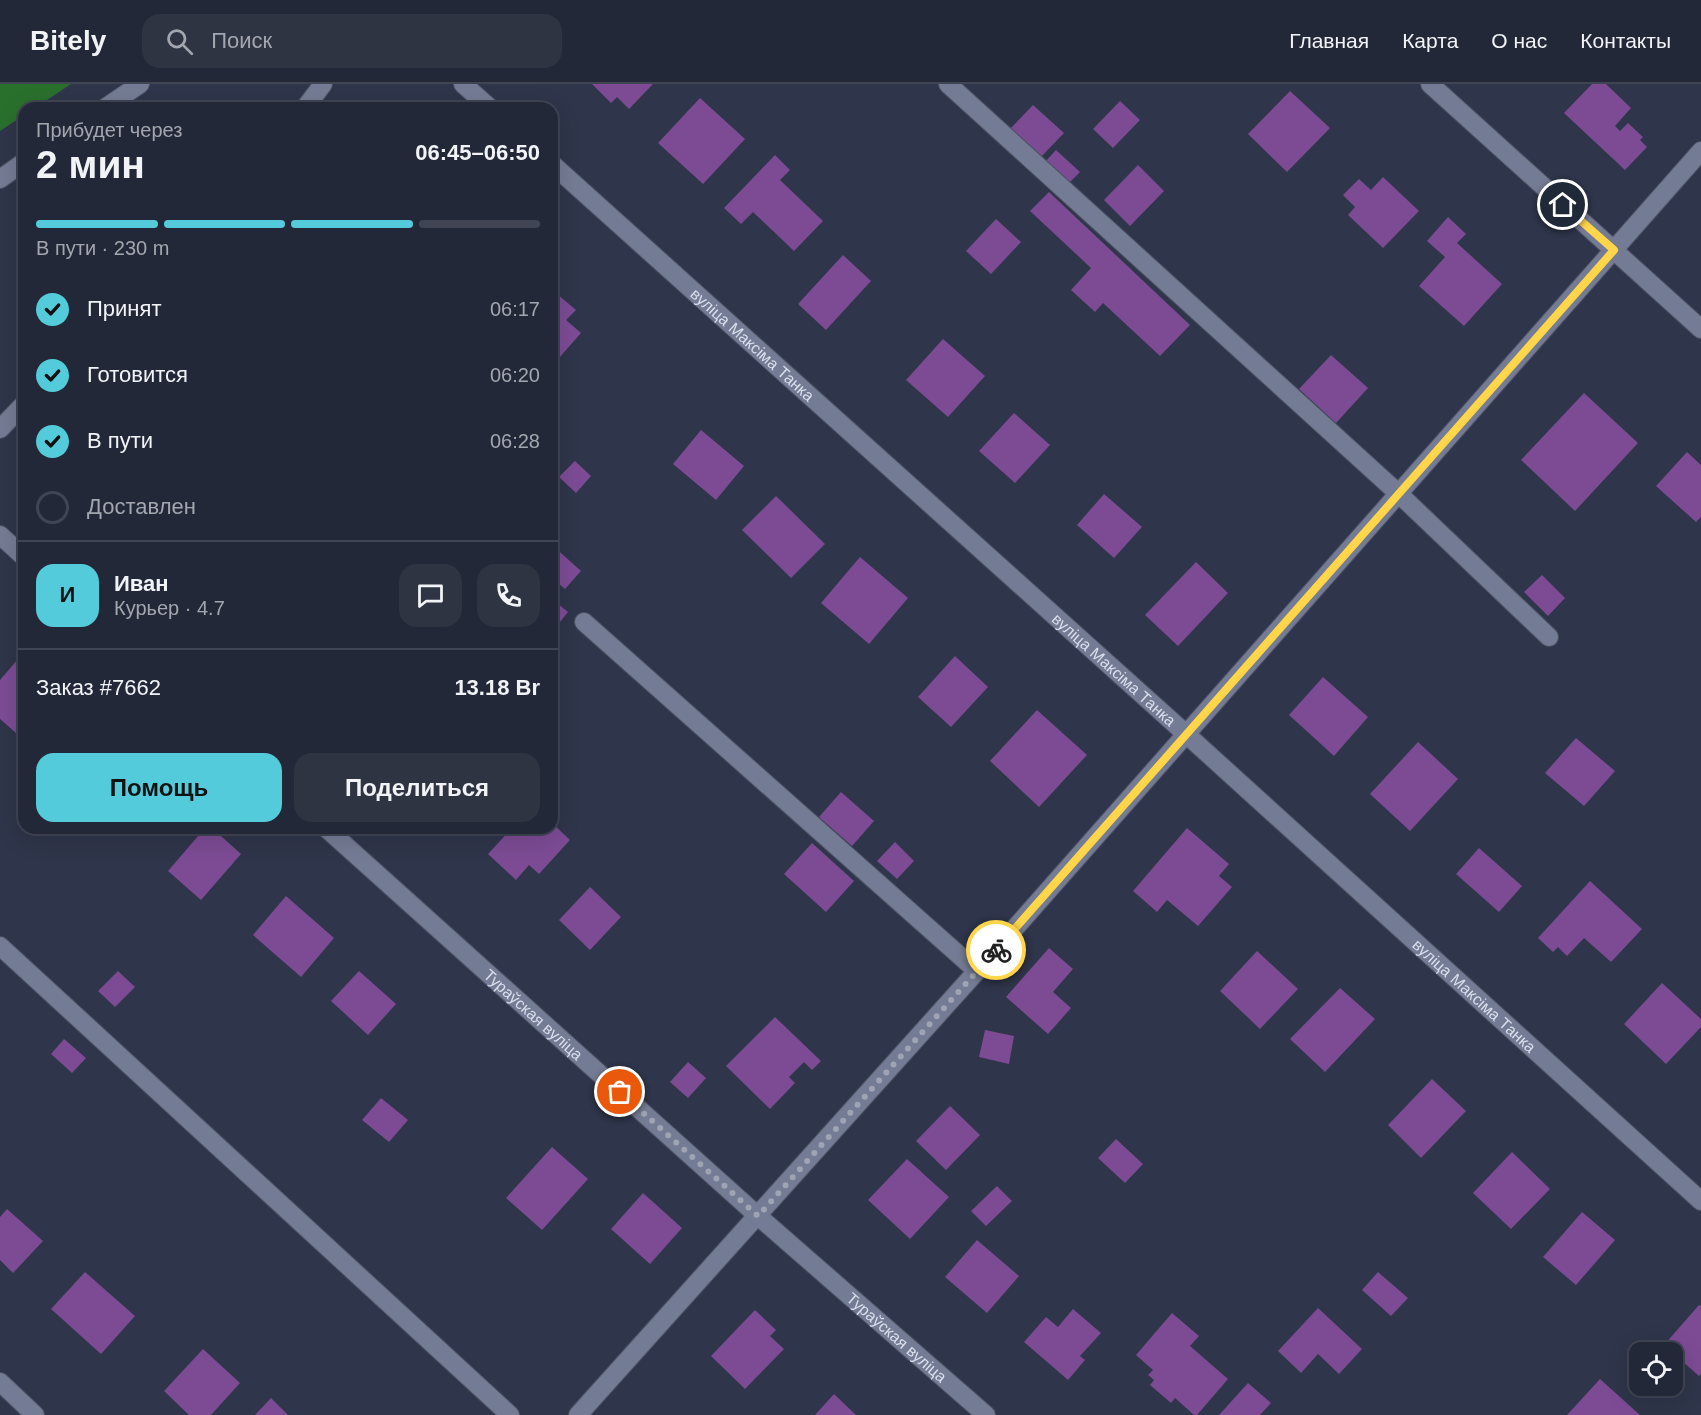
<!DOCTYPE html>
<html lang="ru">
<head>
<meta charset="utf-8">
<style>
	:root { --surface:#232838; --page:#2f3443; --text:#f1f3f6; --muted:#a3a6ae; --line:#404453; --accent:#53cbdb }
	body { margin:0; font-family:Helvetica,sans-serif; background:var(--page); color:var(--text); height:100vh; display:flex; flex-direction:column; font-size:22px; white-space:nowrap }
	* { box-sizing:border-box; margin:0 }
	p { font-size:20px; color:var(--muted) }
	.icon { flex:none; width:33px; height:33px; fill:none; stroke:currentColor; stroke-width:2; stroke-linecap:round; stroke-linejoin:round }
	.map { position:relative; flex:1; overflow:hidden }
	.panel { position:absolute; left:18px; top:18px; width:540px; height:732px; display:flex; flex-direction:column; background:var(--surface); border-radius:18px; box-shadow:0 6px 24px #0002,0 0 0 2px var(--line) }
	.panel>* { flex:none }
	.buttons { position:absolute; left:1629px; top:1258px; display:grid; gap:12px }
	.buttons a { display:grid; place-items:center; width:54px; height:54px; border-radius:12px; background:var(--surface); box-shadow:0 6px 24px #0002,0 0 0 2px var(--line); font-size:30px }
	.pin { position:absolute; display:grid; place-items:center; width:51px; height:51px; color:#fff; margin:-26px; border:3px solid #fff; border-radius:50%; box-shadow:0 2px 6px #0007 }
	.courier { position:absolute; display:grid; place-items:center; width:60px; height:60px; margin:-30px; border:4px solid #ffd54a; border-radius:50%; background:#fff; color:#222; box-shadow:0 2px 8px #0007 }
	.summary em { font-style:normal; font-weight:600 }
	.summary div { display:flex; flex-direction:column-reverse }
	.summary { display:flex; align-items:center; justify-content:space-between; height:102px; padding:0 18px }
	h1 { font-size:39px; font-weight:600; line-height:45px }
	.bar { display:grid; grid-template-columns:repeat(4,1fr); gap:9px 6px; align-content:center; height:72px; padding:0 18px }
	.bar i { height:8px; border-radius:4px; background:var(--line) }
	.bar .selected { background:var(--accent) }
	.bar p { grid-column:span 4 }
	.line { display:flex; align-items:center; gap:15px; padding:0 18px; border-top:2px solid var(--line) }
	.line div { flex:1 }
	.round { display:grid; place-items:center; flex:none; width:63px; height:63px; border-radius:18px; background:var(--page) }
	ol { padding:0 18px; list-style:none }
	li { display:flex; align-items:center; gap:18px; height:66px }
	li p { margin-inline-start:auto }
	li .icon { padding:6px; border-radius:50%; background:var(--accent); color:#111; stroke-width:4 }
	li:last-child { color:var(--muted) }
	li i { width:33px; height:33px; border:3px solid var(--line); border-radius:50% }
	.primary-button { display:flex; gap:12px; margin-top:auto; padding:12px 18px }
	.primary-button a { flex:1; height:69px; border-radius:18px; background:var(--accent); color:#111; font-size:24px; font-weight:600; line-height:69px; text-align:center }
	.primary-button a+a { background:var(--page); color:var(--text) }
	header { display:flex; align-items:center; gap:36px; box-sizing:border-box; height:84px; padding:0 30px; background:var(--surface); border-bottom:2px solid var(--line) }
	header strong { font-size:28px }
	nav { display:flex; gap:33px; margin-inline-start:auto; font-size:21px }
	.search { width:420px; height:54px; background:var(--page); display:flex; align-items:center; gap:15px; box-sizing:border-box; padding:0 21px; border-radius:18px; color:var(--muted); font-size:22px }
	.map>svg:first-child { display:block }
	.forest { fill:#2a702d }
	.building { fill:#7c4b94 }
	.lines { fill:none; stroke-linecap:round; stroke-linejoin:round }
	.service-casing { stroke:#4e5365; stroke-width:20 }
	.minor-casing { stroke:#4e5365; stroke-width:20 }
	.service { stroke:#747b94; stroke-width:18 }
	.minor { stroke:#747b94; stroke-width:18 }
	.done { stroke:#9fa4b4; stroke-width:6; stroke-dasharray:0 10.8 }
	.route { stroke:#ffd54a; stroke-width:8 }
	.labels { text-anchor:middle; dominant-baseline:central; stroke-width:5; stroke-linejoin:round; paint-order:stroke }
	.street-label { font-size:16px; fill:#dbdfed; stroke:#1a1d27 }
</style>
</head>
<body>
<header>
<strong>Bitely</strong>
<div class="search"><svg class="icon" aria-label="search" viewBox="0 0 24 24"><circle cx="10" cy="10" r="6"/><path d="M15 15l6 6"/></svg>Поиск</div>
<nav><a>Главная</a><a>Карта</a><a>О нас</a><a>Контакты</a></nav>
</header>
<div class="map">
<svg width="1701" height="1331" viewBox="0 0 1701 1331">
	<rect width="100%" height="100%" fill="#2f354a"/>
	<!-- forest -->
	<path class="forest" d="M0,0H71L35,24H24V31L0,47Z"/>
	<!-- building -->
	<path class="building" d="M592,0H653L629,25L617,13L611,19Z
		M1592,0H1606L1631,24L1615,42L1620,47L1628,39L1643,53L1640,56L1647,63L1625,86L1564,29Z
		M1290,7L1330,44L1287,88L1248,50Z
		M700,14L745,55L703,100L658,59Z
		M1120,17L1140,36L1113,64L1093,45Z
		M1033,21L1064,49L1039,75L1009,46Z
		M1056,66L1080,88L1067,101L1044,79Z
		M775,71L790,86L780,96L823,137L794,167L753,128L741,140L724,124Z
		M1138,81L1164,107L1130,142L1104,116Z
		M1383,93L1419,127L1383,164L1348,131L1355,123L1343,111L1359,95L1371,106Z
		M1049,108L1190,241L1160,272L1103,219L1095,228L1071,206L1091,184L1030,127Z
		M1448,133L1466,150L1457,159L1502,200L1464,242L1419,202L1445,173L1427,157Z
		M996,135L1021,158L991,190L966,167Z
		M843,171L871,197L826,246L798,220Z
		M557,210L576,226L566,236L581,249L552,282V216Z
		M943,255L985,292L948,333L906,296Z
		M1331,271L1368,304L1336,339L1299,305Z
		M1584,309L1638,359L1575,427L1521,376Z
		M1014,329L1050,361L1015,399L979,367Z
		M701,346L744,382L716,416L673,380Z
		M1687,368L1701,381V433L1696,438L1656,402Z
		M575,377L591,392L576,409L559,393Z
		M1104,410L1142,443L1114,474L1077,441Z
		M776,412L825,460L791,494L742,446Z
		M552,461L581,487L565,505L552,494Z
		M860,473L908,514L869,560L821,519Z
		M1196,478L1228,509L1178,562L1145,531Z
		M1542,491L1565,514L1548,532L1524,508Z
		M552,515L568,528L552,548Z
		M955,572L988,603L951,643L918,613Z
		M19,574L24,579V656L0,635V596Z
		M1323,593L1368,633L1334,672L1289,631Z
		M1037,626L1087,671L1039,723L990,677Z
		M1576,654L1615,687L1584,722L1545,689Z
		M1418,658L1458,695L1410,747L1370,710Z
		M841,708L874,737L852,762L819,733Z
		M552,739L570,756L539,790L529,781L516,796L488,770L512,744H552Z
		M205,744H212L241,770L201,816L168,787Z
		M1187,744L1229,780L1219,792L1232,803L1198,842L1167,816L1157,828L1133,807Z
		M895,758L914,777L897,795L877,777Z
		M812,759L854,797L826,828L784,790Z
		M1479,764L1522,802L1499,828L1456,790Z
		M1590,797L1642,845L1611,878L1584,854L1567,872L1558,863L1553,868L1538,854Z
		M590,803L621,833L590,866L559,836Z
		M286,812L334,854L301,893L253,851Z
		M1049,864L1073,885L1053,908L1071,924L1048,950L1006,913Z
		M1257,867L1298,905L1260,945L1220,907Z
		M118,887L135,903L115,923L98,907Z
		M359,887L396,920L368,951L331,917Z
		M1662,899L1701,935V943L1666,980L1624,940Z
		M1340,904L1375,935L1325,988L1290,955Z
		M775,933L821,977L812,986L804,978L789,993L795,999L770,1025L726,982Z
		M985,946L1014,952L1009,980L979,973Z
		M64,955L86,974L72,989L51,970Z
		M688,978L706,994L688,1014L670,998Z
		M1432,995L1466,1027L1421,1074L1388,1041Z
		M381,1014L408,1036L389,1058L362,1036Z
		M950,1022L980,1051L946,1086L916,1057Z
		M1116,1055L1143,1080L1125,1099L1098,1074Z
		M552,1063L588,1095L542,1146L506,1114Z
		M1512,1068L1550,1105L1511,1145L1473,1109Z
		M907,1075L949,1113L910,1155L868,1116Z
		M997,1102L1012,1117L986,1142L971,1127Z
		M643,1109L682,1144L650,1180L611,1145Z
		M7,1125L43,1157L13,1189L0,1176V1133Z
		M1582,1128L1615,1156L1576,1201L1543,1173Z
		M977,1156L1019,1192L987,1229L945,1193Z
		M85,1188L135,1232L101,1270L51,1225Z
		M1378,1188L1408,1214L1391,1232L1362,1206Z
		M1699,1221L1701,1222V1290L1699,1292L1664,1261Z
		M1318,1224L1362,1265L1339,1290L1318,1270L1301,1289L1278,1267Z
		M1073,1225L1101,1249L1080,1272L1085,1276L1068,1296L1024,1258L1046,1233L1058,1243Z
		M755,1226L776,1246L770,1252L784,1265L745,1305L711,1272Z
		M1172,1229L1199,1252L1190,1262L1228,1295L1197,1331H1194L1175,1314L1171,1319L1150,1301L1154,1296L1148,1291L1153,1286L1136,1271Z
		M203,1265L240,1299L211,1331H189L164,1307Z
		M1600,1295L1640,1331H1567Z
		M1248,1299L1271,1319L1260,1331H1219Z
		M834,1310L856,1331H815Z
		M271,1314L288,1331H255Z"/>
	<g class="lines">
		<!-- service casing -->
		<g class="service-casing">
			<path id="service" d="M948,0L1399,410L1549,553
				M105,24L140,0
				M0,95L24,78
				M584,538L977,887
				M0,862L510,1331
				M578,1331L977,887L1701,67"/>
		</g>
		<!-- minor casing -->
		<g class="minor-casing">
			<g id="minor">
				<path d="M463,0L490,24"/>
				<path d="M1430,0L1701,245"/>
				<path d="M305,24L323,0"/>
				<path id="s1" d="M552,80L1186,650L1701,1117"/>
				<path d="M0,345L24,320"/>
				<path d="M0,451L24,473"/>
				<path id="s2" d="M326,744L758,1132L986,1331"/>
				<path d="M0,1298L35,1331"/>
			</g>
		</g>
		<!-- service -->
		<use href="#service" class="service"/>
		<!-- minor -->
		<use href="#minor" class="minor"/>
	</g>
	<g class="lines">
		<!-- done -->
		<path class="done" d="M620,1008L758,1132L996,866"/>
		<!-- route -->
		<path class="route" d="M996,866L1614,166L1563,121"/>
	</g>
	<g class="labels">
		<!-- street labels -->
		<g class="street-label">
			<text stroke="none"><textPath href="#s1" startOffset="270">вуліца Максіма Танка</textPath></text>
			<text stroke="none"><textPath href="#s1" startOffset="756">вуліца Максіма Танка</textPath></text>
			<text stroke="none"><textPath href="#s1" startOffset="1242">вуліца Максіма Танка</textPath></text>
			<text stroke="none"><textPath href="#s2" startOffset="279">Тураўская вуліца</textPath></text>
			<text stroke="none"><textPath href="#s2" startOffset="765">Тураўская вуліца</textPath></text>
		</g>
	</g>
</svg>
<div class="buttons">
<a><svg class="icon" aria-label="locate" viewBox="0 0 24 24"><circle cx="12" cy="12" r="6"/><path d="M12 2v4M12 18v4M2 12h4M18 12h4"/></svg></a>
</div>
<div class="pin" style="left:620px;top:1008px;background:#ea580c"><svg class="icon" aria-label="bag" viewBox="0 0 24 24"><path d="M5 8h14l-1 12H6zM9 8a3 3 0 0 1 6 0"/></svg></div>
<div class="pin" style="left:1563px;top:121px;background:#1f2937"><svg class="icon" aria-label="home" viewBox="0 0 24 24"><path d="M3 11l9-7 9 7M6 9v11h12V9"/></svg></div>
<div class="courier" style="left:996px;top:866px"><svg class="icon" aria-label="bike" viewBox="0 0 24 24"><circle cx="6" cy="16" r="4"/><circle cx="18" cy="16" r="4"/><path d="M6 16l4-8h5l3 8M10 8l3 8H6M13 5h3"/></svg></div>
<section class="panel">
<div class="summary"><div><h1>2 мин</h1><p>Прибудет через</p></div><em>06:45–06:50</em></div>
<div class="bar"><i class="selected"></i><i class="selected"></i><i class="selected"></i><i></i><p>В пути · 230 m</p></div>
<ol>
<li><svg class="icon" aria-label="check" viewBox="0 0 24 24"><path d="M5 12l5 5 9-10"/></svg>Принят<p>06:17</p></li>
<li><svg class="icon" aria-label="check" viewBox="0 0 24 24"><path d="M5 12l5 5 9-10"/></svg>Готовится<p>06:20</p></li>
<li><svg class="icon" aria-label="check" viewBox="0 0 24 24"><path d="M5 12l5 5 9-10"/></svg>В пути<p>06:28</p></li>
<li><i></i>Доставлен</li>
</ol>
<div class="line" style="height:108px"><b class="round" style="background:var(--accent);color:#111">И</b><div><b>Иван</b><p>Курьер · 4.7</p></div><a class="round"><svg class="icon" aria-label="chat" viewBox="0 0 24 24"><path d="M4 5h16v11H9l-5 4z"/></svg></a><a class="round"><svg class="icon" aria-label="phone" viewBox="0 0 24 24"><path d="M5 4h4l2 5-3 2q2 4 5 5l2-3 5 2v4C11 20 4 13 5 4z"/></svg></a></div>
<div class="line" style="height:78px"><div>Заказ #7662</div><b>13.18 Br</b></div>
<div class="primary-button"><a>Помощь</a><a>Поделиться</a></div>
</section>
</div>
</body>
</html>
